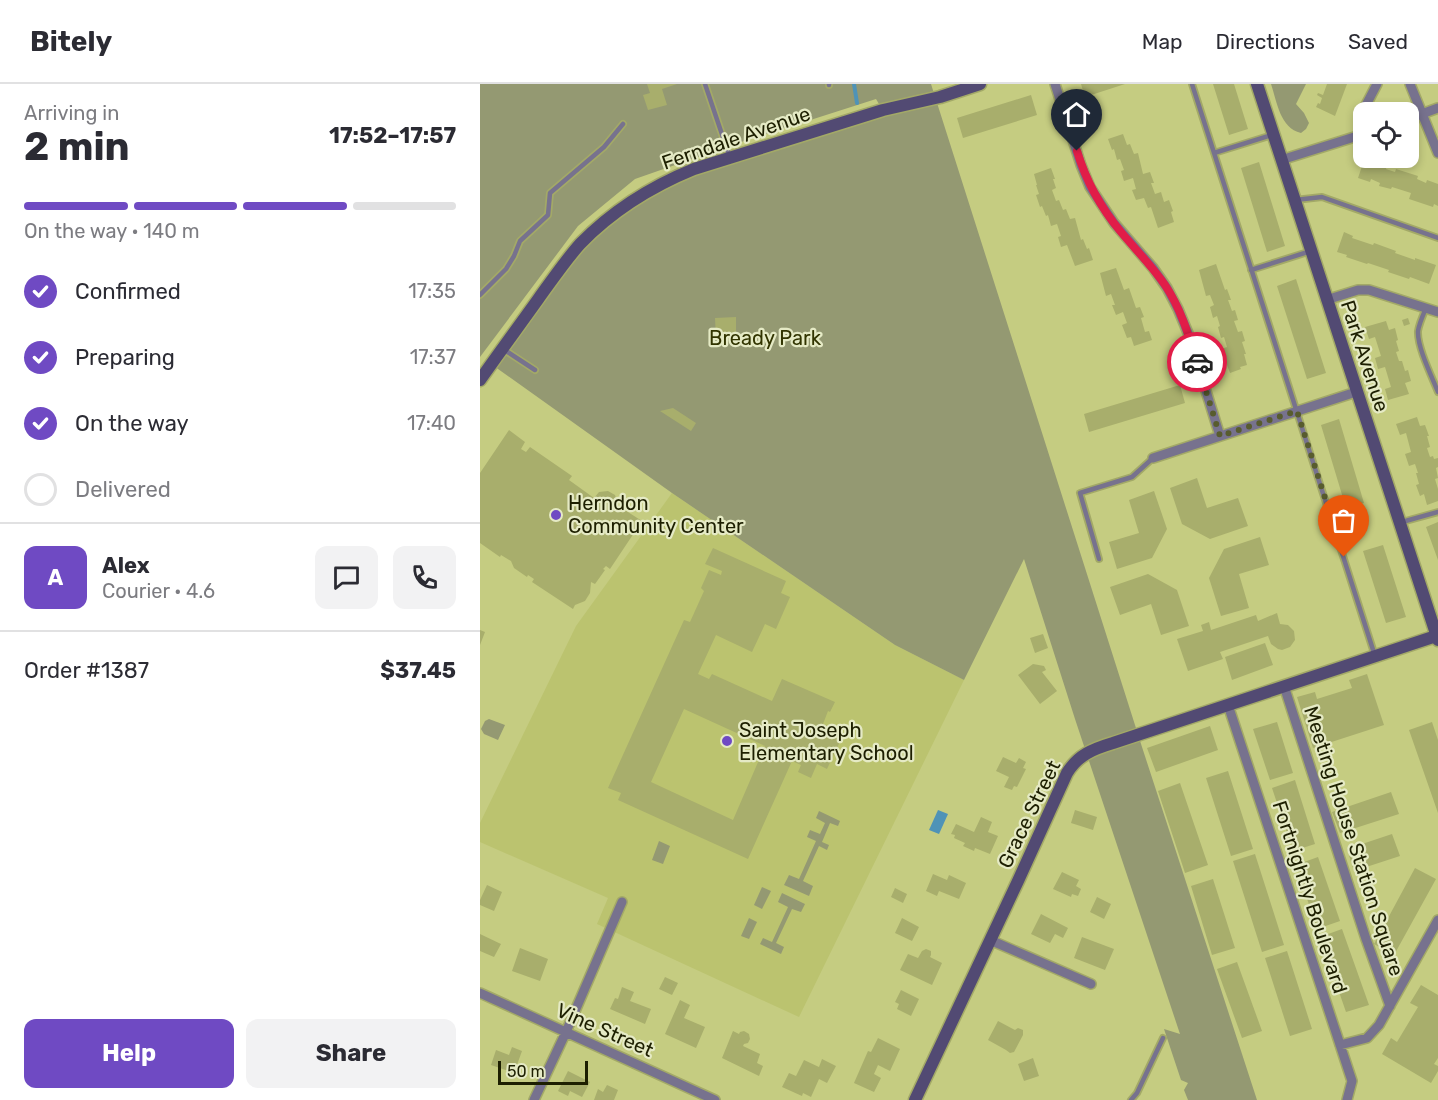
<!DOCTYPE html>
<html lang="en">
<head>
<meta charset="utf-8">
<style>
	:root { --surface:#fff; --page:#f2f2f3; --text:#2b2b33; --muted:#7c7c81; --line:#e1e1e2; --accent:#6f4ac3 }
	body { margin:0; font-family:Rubik,sans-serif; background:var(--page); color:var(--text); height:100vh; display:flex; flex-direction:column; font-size:22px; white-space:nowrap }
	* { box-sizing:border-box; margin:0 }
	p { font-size:20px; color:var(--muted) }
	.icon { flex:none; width:33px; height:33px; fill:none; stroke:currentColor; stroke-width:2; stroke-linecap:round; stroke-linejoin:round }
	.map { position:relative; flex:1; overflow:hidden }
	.drawer { display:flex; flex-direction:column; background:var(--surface); width:480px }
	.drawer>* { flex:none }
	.fabs { position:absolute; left:873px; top:18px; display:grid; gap:12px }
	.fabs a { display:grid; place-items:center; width:66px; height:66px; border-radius:12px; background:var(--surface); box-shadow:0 3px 9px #0003; font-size:30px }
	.scale { position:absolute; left:18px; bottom:15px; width:90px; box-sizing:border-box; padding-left:6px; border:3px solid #1d1f01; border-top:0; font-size:16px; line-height:21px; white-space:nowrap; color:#1d1f01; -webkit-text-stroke:4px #e5eac5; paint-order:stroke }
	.pin { position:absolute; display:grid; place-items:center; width:51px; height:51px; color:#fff; margin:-62px -26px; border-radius:50% 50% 50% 0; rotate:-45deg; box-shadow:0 0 6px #0007 }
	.pin .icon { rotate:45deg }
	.courier { position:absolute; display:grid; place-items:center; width:60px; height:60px; margin:-30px; border:4px solid #e11d48; border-radius:50%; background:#fff; color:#222; box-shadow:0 2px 8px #0007 }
	.head em { font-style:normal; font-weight:700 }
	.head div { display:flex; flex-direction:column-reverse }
	.head { display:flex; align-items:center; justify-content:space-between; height:102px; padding:0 24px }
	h1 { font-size:39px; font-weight:700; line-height:45px }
	.bar { display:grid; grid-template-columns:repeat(4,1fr); gap:9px 6px; align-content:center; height:72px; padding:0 24px }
	.bar i { height:8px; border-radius:4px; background:var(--line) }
	.bar .active { background:var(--accent) }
	.bar p { grid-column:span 4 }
	.line { display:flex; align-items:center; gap:15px; padding:0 24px; border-top:2px solid var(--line) }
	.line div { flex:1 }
	.round { display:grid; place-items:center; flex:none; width:63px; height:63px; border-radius:12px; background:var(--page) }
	ol { padding:0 24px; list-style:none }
	li { display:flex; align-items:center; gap:18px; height:66px }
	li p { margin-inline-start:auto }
	li .icon { padding:6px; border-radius:50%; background:var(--accent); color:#fff; stroke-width:4 }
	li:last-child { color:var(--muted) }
	li i { width:33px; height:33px; border:3px solid var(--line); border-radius:50% }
	.cta { display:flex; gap:12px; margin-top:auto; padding:12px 24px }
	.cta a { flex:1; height:69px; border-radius:12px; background:var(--accent); color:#fff; font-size:24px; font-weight:700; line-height:69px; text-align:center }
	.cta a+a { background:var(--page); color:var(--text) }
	header { display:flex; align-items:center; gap:36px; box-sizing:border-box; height:84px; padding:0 30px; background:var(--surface); border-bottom:2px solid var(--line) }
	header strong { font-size:28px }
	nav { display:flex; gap:33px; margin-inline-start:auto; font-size:21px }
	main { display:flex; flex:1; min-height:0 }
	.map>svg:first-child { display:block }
	.built { fill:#bbc36f }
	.green { fill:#949972 }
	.water { fill:#4f93b7 }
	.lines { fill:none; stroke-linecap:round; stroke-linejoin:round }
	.stream { stroke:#4f93b7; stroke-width:4 }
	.building { fill:#a8ae6c; fill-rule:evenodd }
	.lane-casing { stroke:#a3a967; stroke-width:8 }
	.street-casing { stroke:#a3a967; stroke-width:12 }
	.secondary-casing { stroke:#a3a967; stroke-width:15 }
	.lane { stroke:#77728e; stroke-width:4.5 }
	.street { stroke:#77728e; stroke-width:9 }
	.secondary { stroke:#524a73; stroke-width:12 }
	.done { stroke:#585c2e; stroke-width:6; stroke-dasharray:0 10.8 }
	.route { stroke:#e11d48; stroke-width:8 }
	.poi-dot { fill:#6f4ac3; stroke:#e5eac5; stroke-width:2 }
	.labels { text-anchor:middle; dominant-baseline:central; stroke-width:4.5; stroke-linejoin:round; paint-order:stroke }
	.street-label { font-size:20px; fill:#1d1f01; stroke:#e5eac5 }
	.park-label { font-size:20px; fill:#313400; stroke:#e5eac5 }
	.poi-label { font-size:20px; fill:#1d1f01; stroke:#e5eac5; text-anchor:start }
</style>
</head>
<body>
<header>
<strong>Bitely</strong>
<nav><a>Map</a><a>Directions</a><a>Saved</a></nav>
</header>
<main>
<section class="drawer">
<div class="head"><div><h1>2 min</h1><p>Arriving in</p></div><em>17:52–17:57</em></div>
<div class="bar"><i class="active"></i><i class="active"></i><i class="active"></i><i></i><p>On the way · 140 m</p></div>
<ol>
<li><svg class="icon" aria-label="check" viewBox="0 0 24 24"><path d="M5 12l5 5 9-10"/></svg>Confirmed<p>17:35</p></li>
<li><svg class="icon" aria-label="check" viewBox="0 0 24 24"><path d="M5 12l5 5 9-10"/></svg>Preparing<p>17:37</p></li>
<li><svg class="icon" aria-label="check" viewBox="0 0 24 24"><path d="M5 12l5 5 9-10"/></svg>On the way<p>17:40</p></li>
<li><i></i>Delivered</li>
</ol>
<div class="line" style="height:108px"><b class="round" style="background:var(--accent);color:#fff">A</b><div><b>Alex</b><p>Courier · 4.6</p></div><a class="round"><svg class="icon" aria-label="chat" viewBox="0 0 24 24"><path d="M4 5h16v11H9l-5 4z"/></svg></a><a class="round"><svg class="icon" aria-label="phone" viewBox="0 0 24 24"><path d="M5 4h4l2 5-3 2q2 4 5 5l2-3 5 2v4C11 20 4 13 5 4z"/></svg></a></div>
<div class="line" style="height:78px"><div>Order #1387</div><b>$37.45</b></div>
<div class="cta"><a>Help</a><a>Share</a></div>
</section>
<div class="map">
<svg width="958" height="1016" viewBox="0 0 958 1016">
	<rect width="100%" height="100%" fill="#c5cc81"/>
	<!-- built -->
	<path class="built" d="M192,409L415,561L484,596L319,933L117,840L128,814L0,758V739L96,542Z"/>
	<!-- green -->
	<path class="green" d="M0,0H451L662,663L777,1016H708L704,1006L708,999L701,996L684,945L700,950L595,635L544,475L484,596L415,561L192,409L11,280L84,179L165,109L250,74L402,25L396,15L255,60L155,95L98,142L0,273Z
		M791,0H826L816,20L824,29L829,39L826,45L821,49C800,44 797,18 791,0Z
		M9,635L25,641L18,656L4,650L1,645L5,637Z
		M339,727L360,737L358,742L350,739L342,758L349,761L347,766L339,762L323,797L333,802L329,812L304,801L309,791L319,795L336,757L327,753L330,746L340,750L345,739L336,734Z
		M179,757L190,762L183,780L172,776Z
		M282,803L291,807L282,825L274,821Z
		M302,809L325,820L321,828L312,825L296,859L304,863L301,870L280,860L283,854L292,858L308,823L298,818Z
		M269,834L277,838L269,855L261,852Z"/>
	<!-- water -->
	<path class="water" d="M458,726L468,730L459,750L449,746Z"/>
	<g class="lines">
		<!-- stream -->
		<path class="stream" d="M374,0L377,19"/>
	</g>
	<!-- building -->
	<path class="building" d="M167,0H197L182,5L187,21L168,26L163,11L170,9Z
		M601,0H645L605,13Z
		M733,0H754L768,45L749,51Z
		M847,0H867L855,32L836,23L838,19L840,20L842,14L837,11L838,9L843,11Z
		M551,11L557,31L483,54L477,34Z
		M643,50L647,61L650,60L654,70L658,69L663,90L670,88L674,99H671L675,110L681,108L684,118L689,116L693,127L691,128L694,138L678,144L671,123L668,124L664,114L656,116L652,106L656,105L653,94L644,97L641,87L644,86L640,75L637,76L634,65L632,66L628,55Z
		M884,76L907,82L906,85L915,88L916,85L938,92L937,95L946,99L947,96L958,100V122L954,120L953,123L929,115L931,109L912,103L911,105L899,102L900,99L891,95L890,98L878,94Z
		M779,78L805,162L787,168L761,84Z
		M571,84L575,95H573L576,104L572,106L576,117L579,116L583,126L586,125L590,135L595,134L601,156L603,155L607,165L609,164L613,176L595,182L587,161L581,163L578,153L581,152L577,140L571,142L568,131L566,132L562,122L560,123L556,111L559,110L556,101H557L554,90Z
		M864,148L873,152L872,154L893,161L894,159L916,167L915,169L935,176V174L956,181L949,200L930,193L929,195L908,188L909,186L888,179L887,180L866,173L867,171L857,168Z
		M736,180L745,206L747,205L751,216H748L752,227L755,226L758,236L754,237L758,248L762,247L765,257L762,258L766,270H764L767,281L760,283L761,285L750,289L741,265L747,263L744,253L741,254L738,243L740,242L737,232L733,234L730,223L734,221L730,211L726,212L719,186Z
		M636,184L644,206L649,204L656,224L660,223L664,233L661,234L665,248L669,247L672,256L654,262L651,253L647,254L642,241L647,239L643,228L636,231L632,221H635L631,210L626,212L620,189Z
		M816,195L846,289L827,295L797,202Z
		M256,233V255H236L235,234Z
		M928,234L930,240L924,242L922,236Z
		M906,237L909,246L915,244L918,256L916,257L919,267L916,268L919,277H922L925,287L928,286L931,297L925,299L929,310L908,316L905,305L911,303L905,283L898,285L895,274L901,272L895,253L889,255L885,243Z
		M700,301L705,319L609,348L604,330Z
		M193,324L216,339L211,347L180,327Z
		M937,333L940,342L945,341L949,352H947L950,363L947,364L950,373L953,372L954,375L958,374V383L956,384L958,394L955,395L958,405V417L947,421L944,410L940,412L936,401L939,400L936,389H938L935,380L929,382L925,370L931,368L926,349L920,351L916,340Z
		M859,335L884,419L866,424L841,341Z
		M29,346L45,358L41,365L46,368L50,363L92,392L89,396L114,414L119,408L128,407L135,411L137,417V423H140L162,437L130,485L126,482L123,485L125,486L115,500L111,498L110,509L105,517L95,521L93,525L52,498L54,495L48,491L47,493L34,484L31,477L21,471L20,473L0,459V389Z
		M717,394L727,424L758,414L768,442L730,455L702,440L690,404Z
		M674,407L687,445L672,474L637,485L629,458L659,449L649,416Z
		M958,438V476L946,443Z
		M780,453L789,481L759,490L769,524L741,532L729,494L744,465Z
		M903,461L926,533L906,539L883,467Z
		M233,464L306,497L301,509L310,513L296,545L285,540L272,568L236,551L218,590L229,595L232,590L292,617L302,595L355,618L350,628L348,627L343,640L364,649L347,685L337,680L331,694L318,688L321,681L312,677L268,775L138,716L141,709L128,704L204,536L210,538L224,507L221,504L229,486L241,491L242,487L225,480ZM204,625L285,662L253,736L171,698Z
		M668,490L697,506L709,542L681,551L671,520L640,531L630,503Z
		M797,529L800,540L808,541L814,547L815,556L810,563L802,566L798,565L791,560L788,552L740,568L743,575L708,587L697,555L723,547L721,541L729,538L731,546L776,531L778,537Z
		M0,546L5,548L0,561Z
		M563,550L568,564L555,569L550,554Z
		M785,559L793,581L752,596L745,573Z
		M553,580L564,582L566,586L562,588L577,607L560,620L538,591Z
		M887,590L904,641L833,664L817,613L835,608L837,615L872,604L869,596Z
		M797,638L813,689L790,696L773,645Z
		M952,638L958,656V729L929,646Z
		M730,642L738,666L676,688L667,664Z
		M523,673L536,679L539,674L546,678L543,684L546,685L537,703L534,702L532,706L524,703L529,693L516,687Z
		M748,687L773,765L751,772L726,694Z
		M815,696L835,760L813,767L792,704Z
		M700,699L728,781L705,789L678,707Z
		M911,708L919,730L860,749L852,728Z
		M595,726L617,733L613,746L591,739Z
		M501,733L512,738L508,748L518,752L510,770L495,764L494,767L483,762L485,759L474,754L475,751L471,750L476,740L494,748Z
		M912,750L920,772L874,787L867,765Z
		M775,770L804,861L782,868L753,777Z
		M838,773L860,837L837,845L816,781Z
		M935,784L956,795L914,871L894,860Z
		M582,788L599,796L596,802L601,805L598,812L592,810L591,813L573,805Z
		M453,790L467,796L469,791L486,799L479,815L459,807L457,812L446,807Z
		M733,795L755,864L732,871L711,802Z
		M7,801L22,808L14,827L0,821V816Z
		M415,804L427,810L423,819L411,813Z
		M617,813L631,820L624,835L610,828Z
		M561,830L588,844L583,854L575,850L570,859L551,850Z
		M422,834L439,843L432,857L415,849Z
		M862,845L889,921L866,928L840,853Z
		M0,850L21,860L14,873L0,867Z
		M602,853L634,865L625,886L594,874Z
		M40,864L68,875L60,897L32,887Z
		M446,865L451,867V871L450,873L462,879L452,901L420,886L428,870L438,874L442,867Z
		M807,867L832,945L810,952L785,874Z
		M757,878L782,947L762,954L737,885Z
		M185,893L198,899L192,911L179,905Z
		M941,901L958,911V974L954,980L958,982V987L951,999L902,970L911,954L917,958L938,923L930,919Z
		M142,903L154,908L150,917L171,925L165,940L130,925L135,914L138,915Z
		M421,906L439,915L431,932L417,925L419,920L415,918Z
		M200,916L210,921L204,934L225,943L216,964L185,950Z
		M518,937L533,945L535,946L538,944L543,946V951L534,968L530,969L526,966L508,956Z
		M253,947L259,950L260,948L264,947L269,950L270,955L268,959L264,960L263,962L280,970L277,979L283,982L279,992L242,974Z
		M398,954L420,965L410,987L398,981L394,990L401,994L394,1008L374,999L388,967L391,968Z
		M32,963L42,967L34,989L11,981L16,966L29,971Z
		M553,974L559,992L544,997L538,980Z
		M342,975L356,982L347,999L339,995L331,1013L323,1009L322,1012L302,1003L309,989L316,992L324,976L339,983Z
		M88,987L110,998L102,1013L90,1007L88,1012L78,1007Z
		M127,1001L138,1006L134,1016H114L118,1005L123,1008Z"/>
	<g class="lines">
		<!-- lane casing -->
		<g class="lane-casing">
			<path id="lane" d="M225,0L250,74
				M712,0L895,572
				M349,1V0
				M734,69L792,51
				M815,116L842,113L958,154
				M771,186L831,167
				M0,211L26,185L34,172L40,157L68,131L70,109L124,63L143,40
				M946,224C943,231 939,240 938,247C937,263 952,293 958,308
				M23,265L55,286
				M922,438L958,428
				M619,475L600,409L652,393L673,374
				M651,1016L657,1009L683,954"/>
		</g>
		<!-- street casing -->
		<g class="street-casing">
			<path id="street" d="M575,0L601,81L610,103L634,139L673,184L687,204L698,225L708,249L740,352
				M930,0L958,69
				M885,23L897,0
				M928,35L958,24
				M801,76L884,50
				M846,216L878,206H889L958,228
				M673,374L876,308
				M804,602L886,855L910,922
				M748,621L872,997L867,1016
				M510,856L611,900
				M0,909L235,1016
				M860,961L887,954L899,941L958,836
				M54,1016L86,948L142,818"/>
		</g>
		<!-- secondary casing -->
		<g class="secondary-casing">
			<path id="secondary" d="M777,0L958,556
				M0,296C19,269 39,242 59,214C72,196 85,177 100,160C133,126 170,103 214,85L403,26L460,13L500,0
				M435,1016L538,797L587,689C598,671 613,665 633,659L956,552"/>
		</g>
		<!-- lane -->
		<use href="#lane" class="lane"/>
		<!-- street -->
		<use href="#street" class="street"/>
		<!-- secondary -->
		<use href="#secondary" class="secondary"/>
	</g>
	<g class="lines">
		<!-- done -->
		<path class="done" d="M717,278L740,352L817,327L864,473"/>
		<!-- route -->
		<path class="route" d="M597,67C606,97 621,124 641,148C656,166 672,182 685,201C701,225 709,252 717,278"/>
	</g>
	<!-- markers -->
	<g class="poi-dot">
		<circle cx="76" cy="431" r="6"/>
		<circle cx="247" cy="657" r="6"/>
	</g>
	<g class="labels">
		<!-- street labels -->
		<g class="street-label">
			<text transform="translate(256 54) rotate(-19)">Ferndale Avenue</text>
			<text transform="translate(885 272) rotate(72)">Park Avenue</text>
			<text transform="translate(549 730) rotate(-64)">Grace Street</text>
			<text transform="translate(874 757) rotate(72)">Meeting House Station Square</text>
			<text transform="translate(830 813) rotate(72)">Fortnightly Boulevard</text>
			<text transform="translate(125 946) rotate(24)">Vine Street</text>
		</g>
		<!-- park labels -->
		<g class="park-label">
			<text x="285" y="254">Bready Park</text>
		</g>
		<!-- poi labels -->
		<g class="poi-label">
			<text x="88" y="419">Herndon<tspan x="88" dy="23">Community Center</tspan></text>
			<text x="259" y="646">Saint Joseph<tspan x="259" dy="23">Elementary School</tspan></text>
		</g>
	</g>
</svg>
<div class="fabs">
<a><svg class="icon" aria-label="locate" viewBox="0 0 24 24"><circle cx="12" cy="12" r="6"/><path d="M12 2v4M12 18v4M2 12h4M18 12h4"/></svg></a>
</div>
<div class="scale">50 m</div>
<div class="pin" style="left:864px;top:473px;background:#ea580c"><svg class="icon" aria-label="bag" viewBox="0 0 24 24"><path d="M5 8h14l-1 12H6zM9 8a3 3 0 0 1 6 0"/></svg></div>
<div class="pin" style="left:597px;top:67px;background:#1f2937"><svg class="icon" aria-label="home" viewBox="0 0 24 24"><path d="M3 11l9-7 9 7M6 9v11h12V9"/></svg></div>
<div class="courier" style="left:717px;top:278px"><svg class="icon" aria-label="car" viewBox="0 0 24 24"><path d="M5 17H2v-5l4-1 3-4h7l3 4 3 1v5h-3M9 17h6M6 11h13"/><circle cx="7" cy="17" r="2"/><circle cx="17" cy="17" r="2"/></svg></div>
</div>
</main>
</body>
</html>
